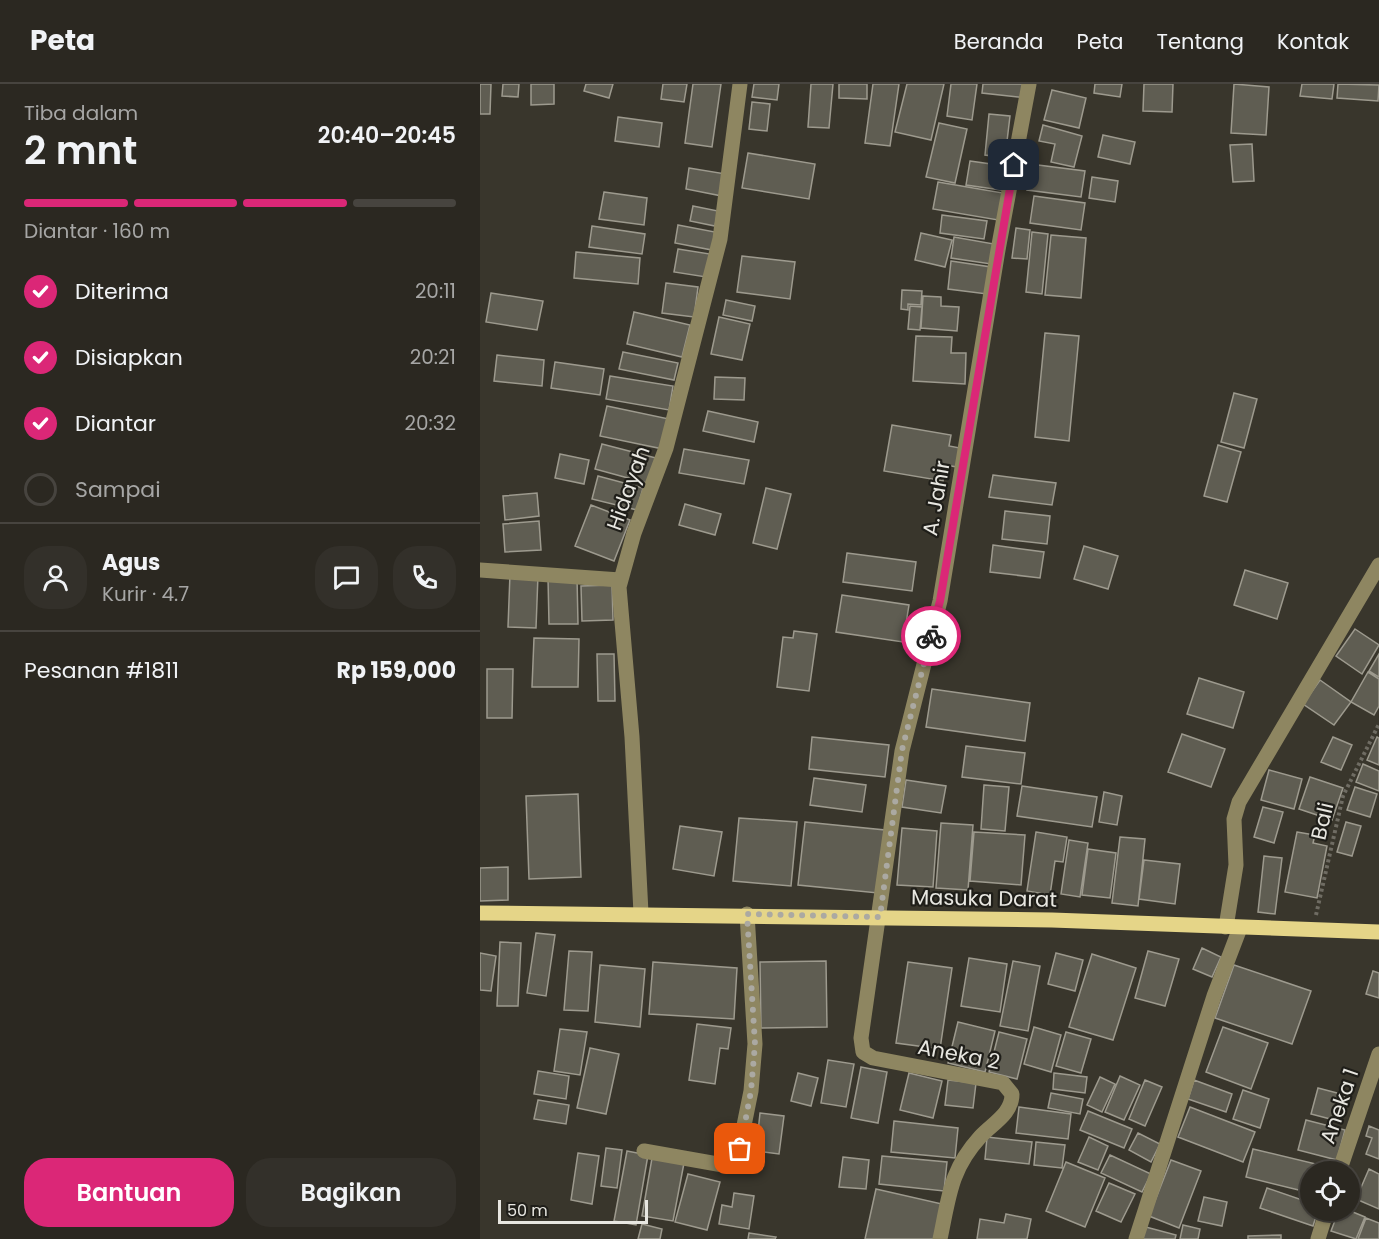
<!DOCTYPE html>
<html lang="id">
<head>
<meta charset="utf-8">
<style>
	:root { --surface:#2b2821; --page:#33302a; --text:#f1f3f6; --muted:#a6a6a5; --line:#47443f; --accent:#db2777 }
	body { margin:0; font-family:Poppins,sans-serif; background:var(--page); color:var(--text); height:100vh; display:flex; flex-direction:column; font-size:22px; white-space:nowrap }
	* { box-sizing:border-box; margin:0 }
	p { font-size:20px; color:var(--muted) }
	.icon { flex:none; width:33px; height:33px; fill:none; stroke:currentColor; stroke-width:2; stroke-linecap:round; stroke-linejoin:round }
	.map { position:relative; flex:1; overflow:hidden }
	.side { display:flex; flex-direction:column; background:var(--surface); width:480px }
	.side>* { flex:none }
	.tools { position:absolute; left:820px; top:1077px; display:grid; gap:12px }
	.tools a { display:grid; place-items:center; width:60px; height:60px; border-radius:50%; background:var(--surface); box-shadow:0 2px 4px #0004,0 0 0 2px var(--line); font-size:30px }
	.scale { position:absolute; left:18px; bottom:15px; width:150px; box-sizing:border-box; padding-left:6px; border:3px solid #e8e7e1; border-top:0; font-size:16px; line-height:21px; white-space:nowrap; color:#e8e7e1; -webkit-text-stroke:4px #1f1e19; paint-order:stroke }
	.pin { position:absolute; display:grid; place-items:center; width:51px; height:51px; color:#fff; margin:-26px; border-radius:12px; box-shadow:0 3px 9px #0006 }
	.courier { position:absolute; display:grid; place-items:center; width:60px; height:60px; margin:-30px; border:4px solid #db2777; border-radius:50%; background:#fff; color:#222; box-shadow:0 2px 8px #0007 }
	.head em { font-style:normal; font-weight:600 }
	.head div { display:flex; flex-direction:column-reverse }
	.head { display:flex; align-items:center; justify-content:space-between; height:102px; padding:0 24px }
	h1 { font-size:39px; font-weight:600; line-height:45px }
	.bar { display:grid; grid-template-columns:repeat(4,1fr); gap:9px 6px; align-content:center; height:72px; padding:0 24px }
	.bar i { height:8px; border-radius:4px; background:var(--line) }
	.bar .current { background:var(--accent) }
	.bar p { grid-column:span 4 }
	.line { display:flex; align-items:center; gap:15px; padding:0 24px; border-top:2px solid var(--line) }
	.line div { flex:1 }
	.round { display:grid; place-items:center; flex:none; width:63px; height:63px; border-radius:24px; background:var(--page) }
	ol { padding:0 24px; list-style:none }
	li { display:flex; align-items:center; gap:18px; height:66px }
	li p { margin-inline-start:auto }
	li .icon { padding:6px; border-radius:50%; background:var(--accent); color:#fff; stroke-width:4 }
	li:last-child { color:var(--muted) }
	li i { width:33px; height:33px; border:3px solid var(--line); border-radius:50% }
	.cta { display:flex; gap:12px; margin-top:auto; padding:12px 24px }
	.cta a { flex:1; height:69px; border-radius:24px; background:var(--accent); color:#fff; font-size:24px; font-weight:600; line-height:69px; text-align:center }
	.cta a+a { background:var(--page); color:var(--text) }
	header { display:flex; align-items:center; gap:36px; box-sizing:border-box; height:84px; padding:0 30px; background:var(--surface); border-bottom:2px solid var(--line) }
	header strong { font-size:28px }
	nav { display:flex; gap:33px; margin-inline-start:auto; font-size:21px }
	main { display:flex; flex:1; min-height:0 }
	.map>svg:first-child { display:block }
	.building { fill:#5f5d52; stroke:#9d9a8e; stroke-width:1.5 }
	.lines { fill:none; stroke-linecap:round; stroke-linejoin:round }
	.path { stroke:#6f6c63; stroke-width:4; stroke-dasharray:3 3; stroke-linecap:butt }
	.minor { stroke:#8e8661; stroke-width:15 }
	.major { stroke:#e5d588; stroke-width:15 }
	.done { stroke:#aba9a2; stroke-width:6; stroke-dasharray:0 10.8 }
	.route { stroke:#db2777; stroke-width:8 }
	.labels { text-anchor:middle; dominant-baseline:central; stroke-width:4.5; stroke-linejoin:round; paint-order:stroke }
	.street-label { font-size:21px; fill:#e8e7e1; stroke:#1f1e19 }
</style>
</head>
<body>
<header>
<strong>Peta</strong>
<nav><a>Beranda</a><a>Peta</a><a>Tentang</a><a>Kontak</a></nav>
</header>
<main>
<section class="side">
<div class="head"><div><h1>2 mnt</h1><p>Tiba dalam</p></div><em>20:40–20:45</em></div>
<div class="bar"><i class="current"></i><i class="current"></i><i class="current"></i><i></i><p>Diantar · 160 m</p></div>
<ol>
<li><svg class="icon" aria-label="check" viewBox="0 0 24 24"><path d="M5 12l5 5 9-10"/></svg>Diterima<p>20:11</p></li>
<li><svg class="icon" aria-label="check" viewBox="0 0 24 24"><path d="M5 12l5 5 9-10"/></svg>Disiapkan<p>20:21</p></li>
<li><svg class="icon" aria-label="check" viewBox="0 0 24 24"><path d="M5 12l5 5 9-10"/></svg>Diantar<p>20:32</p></li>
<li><i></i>Sampai</li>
</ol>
<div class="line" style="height:108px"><a class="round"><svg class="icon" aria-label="person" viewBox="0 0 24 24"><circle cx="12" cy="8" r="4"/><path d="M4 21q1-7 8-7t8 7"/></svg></a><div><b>Agus</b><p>Kurir · 4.7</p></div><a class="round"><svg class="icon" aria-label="chat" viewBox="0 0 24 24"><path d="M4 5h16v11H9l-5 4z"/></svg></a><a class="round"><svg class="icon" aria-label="phone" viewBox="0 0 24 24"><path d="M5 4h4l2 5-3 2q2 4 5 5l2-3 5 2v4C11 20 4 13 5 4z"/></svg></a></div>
<div class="line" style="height:78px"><div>Pesanan #1811</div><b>Rp 159,000</b></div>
<div class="cta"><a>Bantuan</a><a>Bagikan</a></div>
</section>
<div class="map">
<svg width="899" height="1155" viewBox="0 0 899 1155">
	<rect width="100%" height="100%" fill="#39362c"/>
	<!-- building -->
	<path class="building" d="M0,0H11L10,30H0Z
		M23,0H39L38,13L22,12Z
		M51,0H74V20L51,21Z
		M106,0H133L129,14L104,7Z
		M183,0H207L204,18L181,15Z
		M213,0H241L232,63L205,59Z
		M274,0H299L297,16L272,13Z
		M331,0H353L349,44L328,43Z
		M359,0H387V15L359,14Z
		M393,0H419L410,62L385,59Z
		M427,0H464L451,56L415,48Z
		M471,0H497L492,36L467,32Z
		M503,0H547L546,14L502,9Z
		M615,0H642L640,13L614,9Z
		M664,0H693L692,28L663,27Z
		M754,0L789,3L786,51L751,49Z
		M822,0H854L852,15L820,12Z
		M858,0L899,1L898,17L857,14Z
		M572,6L606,14L599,44L564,36Z
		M272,18L290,20L287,47L269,45Z
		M509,30L530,32L525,74L505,71Z
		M138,33L182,39L179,63L135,57Z
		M459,39L487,45L475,99L446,93Z
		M563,41L602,52L594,83L571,78L575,60L559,57Z
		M623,51L655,58L650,80L618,73Z
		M772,60L774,97L753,98L750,61Z
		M268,69L335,80L329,115L262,104Z
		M490,77L532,83L528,107L486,101Z
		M550,80L605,87L601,113L547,106Z
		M209,84L246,90L242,112L206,105Z
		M612,93L638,97L635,118L609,114Z
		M458,98L523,109L518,136L453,125Z
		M124,108L167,114L164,141L119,135Z
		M554,112L605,119L601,146L550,139Z
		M213,122L238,127L235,142L210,137Z
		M462,131L507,137L504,155L460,149Z
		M198,141L235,148L232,166L195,159Z
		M112,142L165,150L162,170L109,163Z
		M536,144L550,146L547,175L532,174Z
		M552,148L568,150L562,210L546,208Z
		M441,149L472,156L465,183L435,176Z
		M571,151L606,154L601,214L565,211Z
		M474,153L514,160L511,180L471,174Z
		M198,165L230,170L226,193L194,188Z
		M96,168L160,174L158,200L94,194Z
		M262,172L315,178L310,215L257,208Z
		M471,177L511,183L507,210L468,205Z
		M186,199L218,203L214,233L182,229Z
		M422,206L442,207L441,221L428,220V226L421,225Z
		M11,209L63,217L57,246L6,238Z
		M443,212L461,213V222L479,223L477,247L441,244Z
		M246,216L275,222L272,237L243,231Z
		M430,222L442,223L440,246L428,245Z
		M154,228L210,241L202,273L147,260Z
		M239,233L270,240L262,276L231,270Z
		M565,249L599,252L589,357L555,353Z
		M436,252L472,253L471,269H486L485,300L433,297Z
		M143,268L198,279L194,296L139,285Z
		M17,271L64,276L62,302L14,297Z
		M75,278L124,285L120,311L71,304Z
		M130,292L193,302L189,326L126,315Z
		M235,293L265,294L264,316L234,315Z
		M754,309L777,315L764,364L741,358Z
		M127,322L189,335L183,365L120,352Z
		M228,327L278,338L274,358L223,347Z
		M412,341L471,351L469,362L480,364L477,383L466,381L463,397L404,387Z
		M122,360L176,374L170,400L115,385Z
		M738,361L761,368L747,418L724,412Z
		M204,365L269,376L264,400L199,389Z
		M80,370L109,376L104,400L75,394Z
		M513,391L576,399L572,421L509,413Z
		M118,392L163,404L157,426L112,415Z
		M286,404L311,410L297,465L273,459Z
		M57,409L59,432L25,436L23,412Z
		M205,420L241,430L235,451L199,441Z
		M111,421L150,436L134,477L95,462Z
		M525,427L570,432L567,460L522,455Z
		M59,437L61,466L25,468L23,440Z
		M513,461L564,468L560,494L510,488Z
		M604,462L638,472L628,505L594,495Z
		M367,469L436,478L432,507L363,498Z
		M765,486L808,499L797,535L754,521Z
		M30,490L58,491L56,544L28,543Z
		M97,493L98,540H69L68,494Z
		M132,501L133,536L102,537L101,502Z
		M362,511L429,521L423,558L356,548Z
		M875,545L899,561L882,590L856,572Z
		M314,547L337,550L329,607L297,603L303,553L313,554Z
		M54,554L99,555L98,603H52Z
		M117,570H134L135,617H118Z
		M899,570V593L889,587Z
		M7,585H33L32,634H7Z
		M888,588L899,595V622L894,631L871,618Z
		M719,594L764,608L753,644L707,630Z
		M840,596L871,618L854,641L823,620Z
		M452,605L550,619L545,657L446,643Z
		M702,650L745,665L731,703L688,688Z
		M332,653L409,661L405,693L329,685Z
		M853,653L872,661L861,686L841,678Z
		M897,653L899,654V681L887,676Z
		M486,662L545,669L541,700L482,693Z
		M883,680L899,687V707L876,698Z
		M789,686L822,695L814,725L781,716Z
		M830,693L863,704L852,736L819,725Z
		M334,694L386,701L382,728L330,721Z
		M426,696L466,702L461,729L422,723Z
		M504,701L529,703L525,747L501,745Z
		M542,702L617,713L612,743L537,732Z
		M875,703L897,710L890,733L867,726Z
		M624,708L642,712L637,741L619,738Z
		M98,710L101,793L49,795L46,712Z
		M783,723L803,728L794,759L774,753Z
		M259,734L317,738L311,802L253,797Z
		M325,738L405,746L398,809L318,801Z
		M866,738L881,742L872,772L857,768Z
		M461,739L493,741L488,806L456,804Z
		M200,742L242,748L234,792L193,785Z
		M422,744L457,747L453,803L417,801Z
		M494,748L545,751L541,801L490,797Z
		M556,748L587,753L583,778L575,777L570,811L547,807Z
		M817,748L835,751L833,759L847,762L837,814L805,808Z
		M640,753L665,755L658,822L632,819Z
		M589,756L608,759L600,813L581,810Z
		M608,765L636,769L630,814L602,811Z
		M784,772L802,774L795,830L778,828Z
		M664,776L700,780L695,820L659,815Z
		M28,783V816L0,817V784Z
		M56,849L75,851L66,912L47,909Z
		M20,858L41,859L38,922H17Z
		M722,864L741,873L732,893L713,885Z
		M89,867L112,868L108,927L84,926Z
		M668,867L699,875L685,922L655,914Z
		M0,869L16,872L11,907L0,906Z
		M576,869L603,876L595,907L568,900Z
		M612,870L656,884L633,956L589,943Z
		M489,874L527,880L520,928L481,922Z
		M346,877L347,943L281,944L280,878Z
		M533,877L560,882L548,947L520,942Z
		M173,878L257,884L254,935L169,930Z
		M428,878L472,884L460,965L416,959Z
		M120,881L165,885L160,943L115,938Z
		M754,881L831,907L812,960L735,934Z
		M893,887L899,889V914L886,910Z
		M478,938L515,947L505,988L468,979Z
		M217,940L251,944L248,965L240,964L235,1000L209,996Z
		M554,943L581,951L571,988L544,980Z
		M743,943L788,959L771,1005L726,988Z
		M80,945L107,948L100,991L74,987Z
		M519,948L547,955L537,995L509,988Z
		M586,948L611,955L601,989L576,982Z
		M110,964L139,970L126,1030L97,1024Z
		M348,976L374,980L366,1023L341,1019Z
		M381,983L407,988L398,1039L371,1034Z
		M58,987L89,992L86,1015L54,1010Z
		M318,989L338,994L331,1022L311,1017Z
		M429,989L462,997L453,1034L420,1026Z
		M574,989L607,993L605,1009L573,1005Z
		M640,992L660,1001L644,1036L625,1028Z
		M620,993L635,1000L622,1028L607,1021Z
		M468,996L496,999L493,1024L465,1021Z
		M665,996L682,1003L665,1042L649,1035Z
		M714,996L752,1010L746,1028L708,1015Z
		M838,1004L865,1011L858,1037L831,1030Z
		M763,1006L789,1015L780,1044L753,1035Z
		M571,1009L603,1015L600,1030L568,1024Z
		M58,1016L89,1021L86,1040L54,1035Z
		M539,1023L591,1030L588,1055L536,1049Z
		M710,1023L775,1048L763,1078L698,1053Z
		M608,1027L652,1045L644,1064L600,1046Z
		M280,1029L304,1032L299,1070L276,1067Z
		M826,1036L865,1046L857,1076L818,1066Z
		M414,1037L478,1044L475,1074L411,1068Z
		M889,1042L899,1046V1075L886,1070L892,1054L886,1052Z
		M658,1049L680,1060L671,1078L649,1066Z
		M507,1053L552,1058L549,1080L505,1075Z
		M609,1053L628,1062L618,1086L598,1078Z
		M556,1058L585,1061L582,1084L554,1081Z
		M126,1064L142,1066L137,1104L121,1102Z
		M773,1065L840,1081L838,1088H831V1109L766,1093Z
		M147,1067L168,1071L156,1141L134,1137Z
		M98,1069L119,1072L112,1120L91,1116Z
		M630,1071L671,1090L662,1108L621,1089Z
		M402,1072L467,1078L464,1107L399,1100Z
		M363,1073L389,1076L386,1105L359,1103Z
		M172,1074L204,1079L193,1137L162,1132Z
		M691,1076L721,1087L699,1144L669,1132Z
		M586,1078L625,1094L605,1143L566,1127Z
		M889,1085L899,1090V1125L876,1115Z
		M208,1090L240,1098L227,1146L195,1138Z
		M629,1099L655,1110L641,1138L616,1127Z
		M787,1104L831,1119V1126H838L833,1142L780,1124Z
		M396,1105L462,1120L454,1155H385Z
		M254,1109L274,1112L269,1145L239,1140L242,1121L252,1123Z
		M724,1113L747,1118L742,1142L718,1137Z
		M859,1126H868L885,1133L876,1155L851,1147Z
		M526,1130L551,1135L547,1155H497L500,1135L524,1139Z
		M886,1134L899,1139V1155H878Z
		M162,1140L182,1145L180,1155H158Z
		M703,1141L720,1145L718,1155H700Z
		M662,1142L696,1151L695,1155H658Z
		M269,1149L296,1153L295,1155H268Z
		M801,1151V1155H768V1152Z"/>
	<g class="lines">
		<!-- path -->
		<path class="path" d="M836,831L863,712L899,640"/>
		<!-- minor -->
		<path class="minor" d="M0,486L140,496
			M161,829L152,653L139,503L154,449L186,364L240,155L260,0
			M746,843L756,781L754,735L759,718L899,481
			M164,1067L243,1081L257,1076L271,1007L275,960L267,830
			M859,1088L899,970
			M460,1155C469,1113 470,1086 500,1053C513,1039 532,1030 532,1010L523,999L393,974L383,968L381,954L422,667L460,517L518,166L549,0
			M656,1155L734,912L760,844
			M838,1155L847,1126"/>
		<!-- major -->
		<path class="major" d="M0,829L572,836L899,848"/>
	</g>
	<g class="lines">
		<!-- done -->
		<path class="done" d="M260,1065L271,1007L275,960L267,830L400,833L422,666L451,552"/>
		<!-- route -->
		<path class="route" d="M451,552L460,517L534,81"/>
	</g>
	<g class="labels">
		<!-- street labels -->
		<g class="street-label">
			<text transform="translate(148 404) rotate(-70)">Hidayah</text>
			<text transform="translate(456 414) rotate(-80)">A. Jahir</text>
			<text transform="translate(842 737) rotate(-77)">Bali</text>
			<text transform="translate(504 814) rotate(1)">Masuka Darat</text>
			<text transform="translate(479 970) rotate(11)">Aneka 2</text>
			<text transform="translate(859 1022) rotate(-71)">Aneka 1</text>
		</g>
	</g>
</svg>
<div class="tools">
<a><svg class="icon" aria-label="locate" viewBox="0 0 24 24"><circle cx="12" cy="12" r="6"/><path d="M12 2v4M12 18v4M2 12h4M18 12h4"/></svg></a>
</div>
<div class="scale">50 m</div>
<div class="pin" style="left:260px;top:1065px;background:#ea580c"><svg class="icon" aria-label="bag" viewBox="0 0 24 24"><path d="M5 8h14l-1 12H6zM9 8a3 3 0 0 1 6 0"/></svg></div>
<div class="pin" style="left:534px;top:81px;background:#1f2937"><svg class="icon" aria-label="home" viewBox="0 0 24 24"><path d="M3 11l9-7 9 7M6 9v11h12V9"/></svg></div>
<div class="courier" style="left:451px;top:552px"><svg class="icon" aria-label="bike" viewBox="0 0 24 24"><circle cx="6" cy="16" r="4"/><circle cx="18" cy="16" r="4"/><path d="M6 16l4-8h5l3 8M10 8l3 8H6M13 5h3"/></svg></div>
</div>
</main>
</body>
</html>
